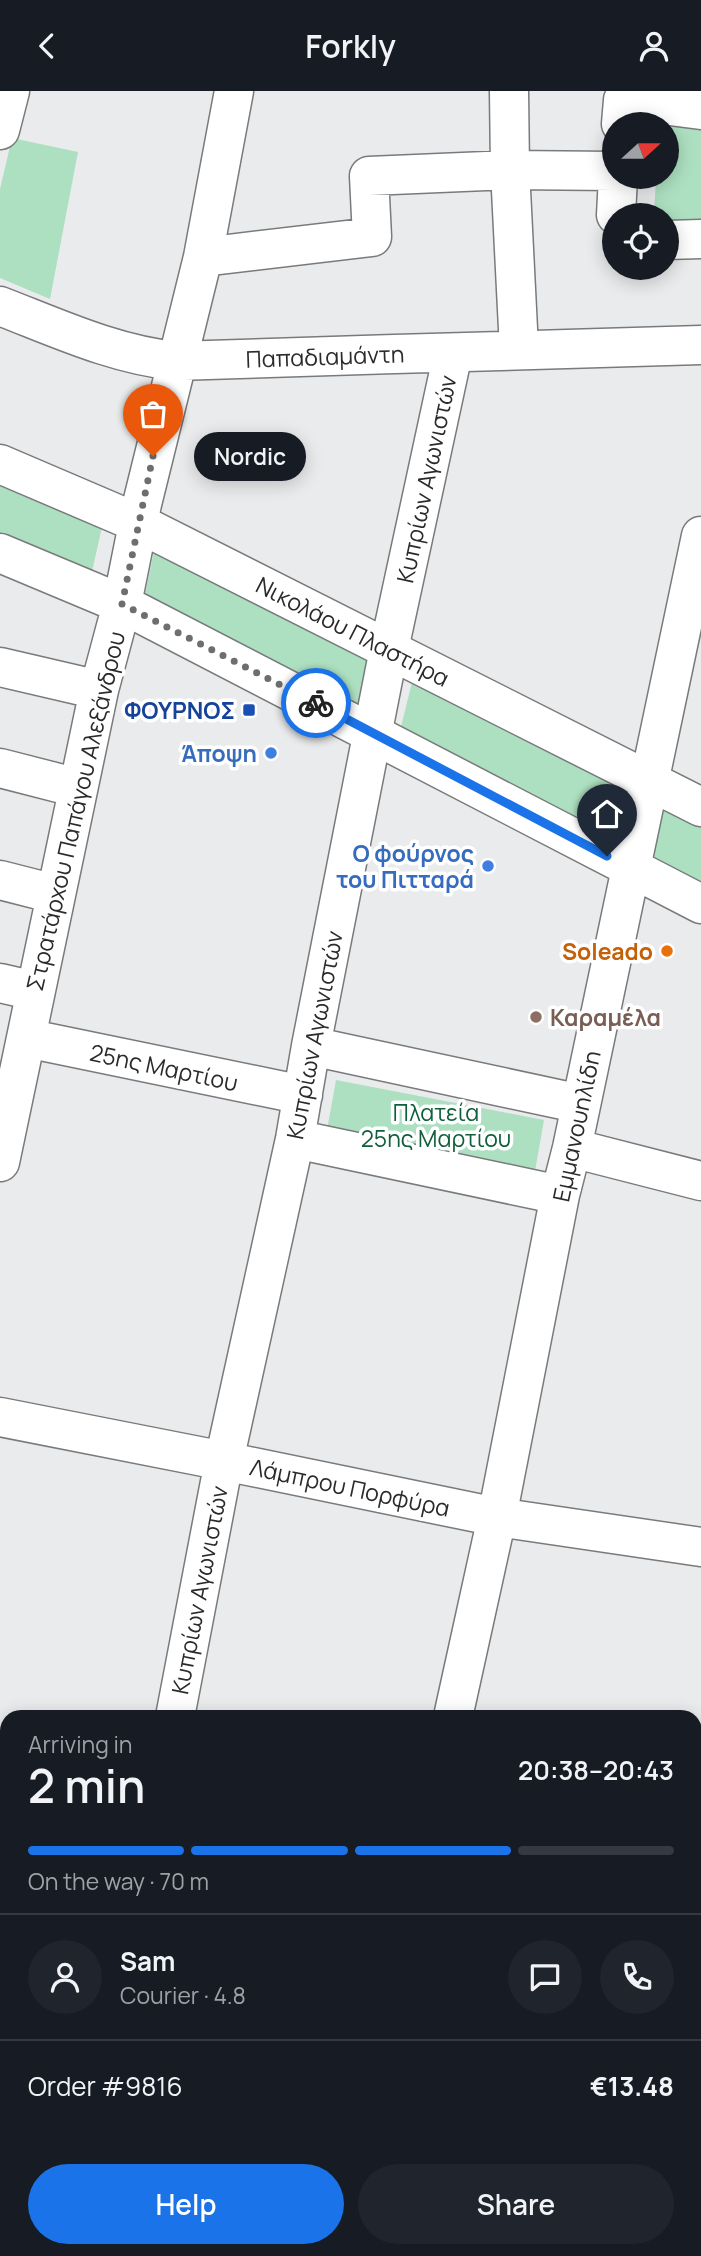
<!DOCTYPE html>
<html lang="en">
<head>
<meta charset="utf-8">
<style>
	:root { --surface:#171b24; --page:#20242c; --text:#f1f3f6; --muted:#9ea1a6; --line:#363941; --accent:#1a73e8 }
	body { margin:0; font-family:Manrope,sans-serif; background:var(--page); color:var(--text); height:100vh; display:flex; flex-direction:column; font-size:26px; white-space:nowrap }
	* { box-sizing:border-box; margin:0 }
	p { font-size:23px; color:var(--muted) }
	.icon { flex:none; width:38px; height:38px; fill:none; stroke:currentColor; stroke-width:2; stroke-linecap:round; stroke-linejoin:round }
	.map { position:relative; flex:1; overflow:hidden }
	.panel { position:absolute; left:0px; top:1619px; width:702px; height:548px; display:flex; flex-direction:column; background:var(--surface); border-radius:21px 21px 0 0; box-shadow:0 4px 18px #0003 }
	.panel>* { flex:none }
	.needle { width:46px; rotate:69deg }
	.controls { position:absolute; left:602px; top:21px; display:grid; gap:14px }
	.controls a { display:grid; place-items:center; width:77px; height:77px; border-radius:50%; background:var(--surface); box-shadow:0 4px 18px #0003; font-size:35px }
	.pin { position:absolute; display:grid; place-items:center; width:60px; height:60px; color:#fff; margin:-72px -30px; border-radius:50% 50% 50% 0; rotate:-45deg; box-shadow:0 0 7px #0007 }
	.pin .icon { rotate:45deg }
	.courier { position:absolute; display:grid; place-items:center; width:70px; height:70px; margin:-35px; border:5px solid #1a73e8; border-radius:50%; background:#fff; color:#222; box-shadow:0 2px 9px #0007 }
	.bubble { position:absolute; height:49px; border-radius:24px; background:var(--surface); box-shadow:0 4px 18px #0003; font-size:23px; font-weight:600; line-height:49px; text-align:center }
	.summary em { font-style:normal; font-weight:600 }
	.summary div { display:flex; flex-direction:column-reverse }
	.summary { display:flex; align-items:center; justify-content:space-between; height:119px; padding:0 28px }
	h1 { font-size:46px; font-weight:600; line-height:52px }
	.bar { display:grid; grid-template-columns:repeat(4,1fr); gap:10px 7px; align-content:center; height:84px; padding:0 28px }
	.bar i { height:9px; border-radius:5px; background:var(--line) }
	.bar .on { background:var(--accent) }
	.bar p { grid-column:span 4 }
	.line { display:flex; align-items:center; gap:18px; padding:0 28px; border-top:2px solid var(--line) }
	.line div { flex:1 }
	.round { display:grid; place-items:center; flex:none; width:74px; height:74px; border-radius:37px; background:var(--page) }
	.button { display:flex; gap:14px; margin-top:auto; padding:14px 28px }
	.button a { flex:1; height:80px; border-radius:42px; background:var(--accent); color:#fff; font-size:28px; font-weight:600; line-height:80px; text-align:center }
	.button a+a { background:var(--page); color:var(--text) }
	header { display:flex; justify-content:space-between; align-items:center; height:91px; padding:0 28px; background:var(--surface); font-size:32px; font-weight:600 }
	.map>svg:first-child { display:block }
	.green { fill:#ade0c0 }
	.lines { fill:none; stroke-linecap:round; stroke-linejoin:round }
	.minor-casing { stroke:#797a7b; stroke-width:41 }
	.major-casing { stroke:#7a6835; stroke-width:41 }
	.minor { stroke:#fff; stroke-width:38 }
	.major { stroke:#c9b889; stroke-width:38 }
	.done { stroke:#6d6e6f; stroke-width:7; stroke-dasharray:0 12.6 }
	.route { stroke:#1a73e8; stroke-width:9 }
	.transit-dot { fill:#1a4fb4; stroke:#fff; stroke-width:2.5 }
	.shop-dot { fill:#3f7fe0; stroke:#fff; stroke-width:2.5 }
	.food-dot { fill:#e8710a; stroke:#fff; stroke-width:2.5 }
	.education-dot { fill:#8d6e63; stroke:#fff; stroke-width:2.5 }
	.labels { text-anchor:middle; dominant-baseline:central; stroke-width:7; stroke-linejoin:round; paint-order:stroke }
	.street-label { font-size:23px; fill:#2a2a2b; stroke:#fff }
	.transit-label { font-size:23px; font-weight:bold; fill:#164399; stroke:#fff; text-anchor:end }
	.shop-label { font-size:23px; font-weight:bold; fill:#366cbe; stroke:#fff; text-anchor:end }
	.food-label { font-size:23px; font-weight:bold; fill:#c56008; stroke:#fff; text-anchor:end }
	.education-label { font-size:23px; font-weight:bold; fill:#785e54; stroke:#fff; text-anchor:start }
	.park-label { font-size:23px; fill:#0f5f3a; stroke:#fff }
</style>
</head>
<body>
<header><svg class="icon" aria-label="back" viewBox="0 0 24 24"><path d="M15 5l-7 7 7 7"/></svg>Forkly<svg class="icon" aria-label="person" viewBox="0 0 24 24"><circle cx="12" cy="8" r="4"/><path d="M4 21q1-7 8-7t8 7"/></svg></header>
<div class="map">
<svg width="701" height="2165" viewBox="0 0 701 2165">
	<rect width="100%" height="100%" fill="#eaebec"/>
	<!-- green -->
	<path class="green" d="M660,32L701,37V132L667,133V124H654L656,86H667V33Z
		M12,47L78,61L50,208L0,187V98Z
		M0,391L102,436L91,485L0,445Z
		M154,460L369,563L359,617L144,509Z
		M413,587L624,695L615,751L401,636Z
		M662,708L701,728V797L645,770Z
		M336,989L544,1029L535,1080L327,1039Z
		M0,1802L7,1803V2160H695V1947L701,1948V2165H0Z"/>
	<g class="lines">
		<!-- minor casing -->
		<g class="minor-casing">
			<path id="minor" d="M509,0L510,79L519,258
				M621,33L623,9L701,19
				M0,39L10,0
				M616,124L618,86
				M667,149L701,148
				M203,166L372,146L369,85L510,79L614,80
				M0,215C57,237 115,264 176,270C351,265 526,258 701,254
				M0,373L138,432L701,716
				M0,462L122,513L701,813
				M0,576L99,599
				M0,677L78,697
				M0,789L55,803
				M0,892L35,900
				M26,947L303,1004
				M311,955L581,1013
				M295,1048L560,1104
				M572,1057L701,1090
				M0,1071L99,599L122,513L142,413L203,166L234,0
				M0,1326L224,1370L497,1426L701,1456
				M175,1626L224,1370L295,1048L311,955L389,558L453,262
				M453,1626L497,1426L560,1104L572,1057L701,445
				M0,1790L7,1791
				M695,1796L701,1766
				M695,1938L701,1940"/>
		</g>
		<!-- major casing -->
		<g class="major-casing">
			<path id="major" d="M0,1729L7,1730
				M695,1877L701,1878"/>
		</g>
		<!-- minor -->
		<use href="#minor" class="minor"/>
		<!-- major -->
		<use href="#major" class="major"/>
	</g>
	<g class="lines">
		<!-- done -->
		<path class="done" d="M153,365L122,513L316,612"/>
		<!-- route -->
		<path class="route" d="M316,612L607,765"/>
	</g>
	<!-- markers -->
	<rect class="transit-dot" x="242" y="612" width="14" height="14" rx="3.5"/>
	<g class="shop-dot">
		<circle cx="271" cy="662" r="7"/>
		<circle cx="488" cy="775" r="7"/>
	</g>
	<circle class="food-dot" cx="667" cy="860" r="7"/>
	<circle class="education-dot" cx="536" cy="926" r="7"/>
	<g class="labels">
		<!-- street labels -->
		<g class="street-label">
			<text transform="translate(325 265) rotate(-2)">Παπαδιαμάντη</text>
			<text transform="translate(426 388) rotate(-78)">Κυπρίων Αγωνιστών</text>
			<text transform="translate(353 540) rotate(27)">Νικολάου Πλαστήρα</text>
			<text transform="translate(75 720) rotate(-77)">Στρατάρχου Παπάγου Αλεξάνδρου</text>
			<text transform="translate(314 944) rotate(-79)">Κυπρίων Αγωνιστών</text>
			<text transform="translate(164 976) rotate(12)">25ης Μαρτίου</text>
			<text transform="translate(576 1035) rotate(-78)">Εμμανουηλίδη</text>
			<text transform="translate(350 1396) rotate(12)">Λάμπρου Πορφύρα</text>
			<text transform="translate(199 1499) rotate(-79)">Κυπρίων Αγωνιστών</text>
		</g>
		<!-- transit labels -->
		<g class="transit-label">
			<text x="235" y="619">ΦΟΥΡΝΟΣ</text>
		</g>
		<!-- shop labels -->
		<g class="shop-label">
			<text x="257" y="662">Άποψη</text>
			<text x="474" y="762">Ο φούρνος<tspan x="474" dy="26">του Πιτταρά</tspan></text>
		</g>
		<!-- food labels -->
		<g class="food-label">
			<text x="653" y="860">Soleado</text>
		</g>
		<!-- education labels -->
		<g class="education-label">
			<text x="550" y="926">Καραμέλα</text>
		</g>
		<!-- park labels -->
		<g class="park-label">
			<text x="436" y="1021">Πλατεία<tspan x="436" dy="26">25ης Μαρτίου</tspan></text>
		</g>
	</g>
</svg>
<div class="controls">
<a><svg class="needle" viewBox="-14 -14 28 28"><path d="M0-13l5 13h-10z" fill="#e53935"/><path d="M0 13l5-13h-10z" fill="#9ea1a6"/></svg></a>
<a><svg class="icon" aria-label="locate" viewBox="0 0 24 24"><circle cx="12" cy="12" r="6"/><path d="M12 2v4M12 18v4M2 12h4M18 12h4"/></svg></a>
</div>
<div class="pin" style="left:153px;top:365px;background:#ea580c"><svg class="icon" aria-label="bag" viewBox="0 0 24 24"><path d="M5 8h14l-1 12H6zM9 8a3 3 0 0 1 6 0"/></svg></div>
<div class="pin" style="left:607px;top:765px;background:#1f2937"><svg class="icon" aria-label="home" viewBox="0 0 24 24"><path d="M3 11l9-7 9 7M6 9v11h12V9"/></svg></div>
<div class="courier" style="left:316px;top:612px"><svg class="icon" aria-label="bike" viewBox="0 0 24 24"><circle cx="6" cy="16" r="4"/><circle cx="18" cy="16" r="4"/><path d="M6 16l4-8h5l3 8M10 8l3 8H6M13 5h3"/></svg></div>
<div class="bubble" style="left:194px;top:341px;width:112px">Nordic</div>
<section class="panel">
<div class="summary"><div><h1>2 min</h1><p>Arriving in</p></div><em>20:38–20:43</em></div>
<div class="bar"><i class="on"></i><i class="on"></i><i class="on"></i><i></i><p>On the way · 70 m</p></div>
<div class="line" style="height:126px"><a class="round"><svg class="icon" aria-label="person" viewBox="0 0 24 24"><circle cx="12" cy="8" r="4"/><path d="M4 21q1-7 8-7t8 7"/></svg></a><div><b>Sam</b><p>Courier · 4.8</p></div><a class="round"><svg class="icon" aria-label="chat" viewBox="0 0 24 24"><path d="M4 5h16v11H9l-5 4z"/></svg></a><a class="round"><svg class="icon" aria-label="phone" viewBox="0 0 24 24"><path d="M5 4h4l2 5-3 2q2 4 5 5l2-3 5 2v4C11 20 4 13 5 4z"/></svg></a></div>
<div class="line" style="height:91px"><div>Order #9816</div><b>€13.48</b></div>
<div class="button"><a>Help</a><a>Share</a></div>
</section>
</div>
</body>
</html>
